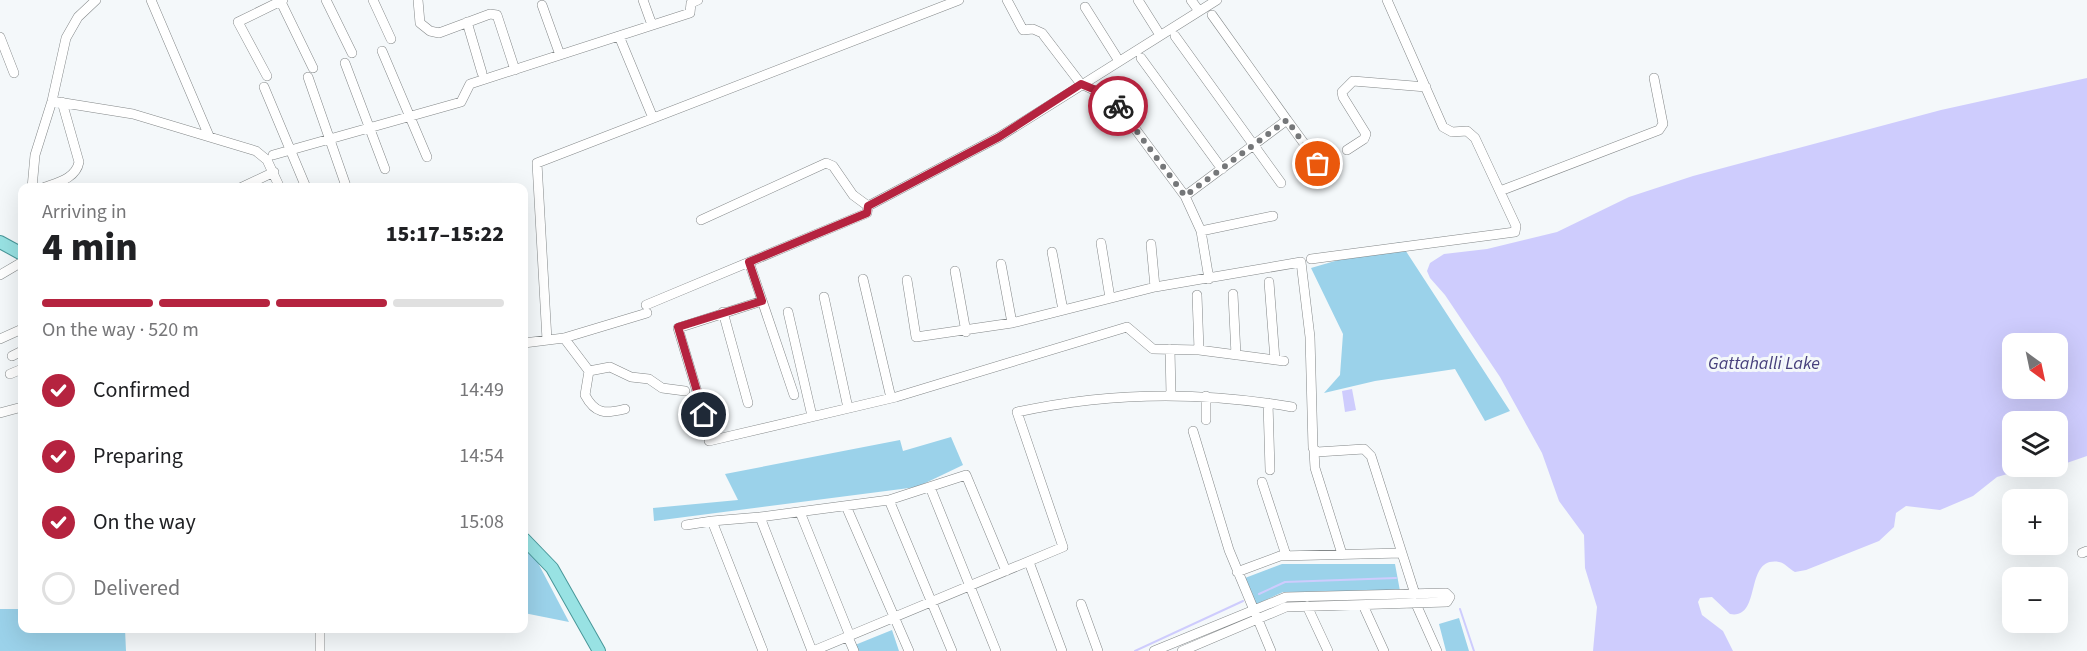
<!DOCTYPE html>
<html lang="en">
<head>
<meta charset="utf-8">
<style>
	:root { --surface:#fff; --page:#f6f6f6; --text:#202124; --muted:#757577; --line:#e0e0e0; --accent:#b5233f }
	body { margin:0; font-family:"Source Sans 3",sans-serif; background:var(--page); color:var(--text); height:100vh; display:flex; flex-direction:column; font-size:22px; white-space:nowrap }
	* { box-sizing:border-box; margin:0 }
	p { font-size:20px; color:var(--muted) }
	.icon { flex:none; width:33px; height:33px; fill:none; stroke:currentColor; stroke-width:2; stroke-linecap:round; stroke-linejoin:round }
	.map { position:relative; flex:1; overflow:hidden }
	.details { position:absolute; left:18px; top:183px; width:510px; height:450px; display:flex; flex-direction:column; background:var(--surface); border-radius:12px; box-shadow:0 6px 24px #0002 }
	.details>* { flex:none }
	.needle { width:39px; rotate:147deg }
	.tools { position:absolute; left:2002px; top:333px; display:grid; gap:12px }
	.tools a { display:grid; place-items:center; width:66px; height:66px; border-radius:12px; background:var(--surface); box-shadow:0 6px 24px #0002; font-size:30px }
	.pin { position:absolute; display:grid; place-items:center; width:51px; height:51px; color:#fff; margin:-26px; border:3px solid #fff; border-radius:50%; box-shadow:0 2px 6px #0007 }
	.courier { position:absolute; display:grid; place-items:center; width:60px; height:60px; margin:-30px; border:4px solid #b5233f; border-radius:50%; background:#fff; color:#222; box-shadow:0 2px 8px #0007 }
	.head em { font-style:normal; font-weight:800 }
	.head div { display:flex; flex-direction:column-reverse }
	.head { display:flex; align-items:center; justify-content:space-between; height:102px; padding:0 24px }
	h1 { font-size:39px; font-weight:800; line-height:45px }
	.bar { display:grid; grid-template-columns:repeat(4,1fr); gap:9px 6px; align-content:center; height:72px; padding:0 24px }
	.bar i { height:8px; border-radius:4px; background:var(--line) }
	.bar .selected { background:var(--accent) }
	.bar p { grid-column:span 4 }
	ol { padding:0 24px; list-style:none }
	li { display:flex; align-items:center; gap:18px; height:66px }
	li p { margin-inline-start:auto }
	li .icon { padding:6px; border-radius:50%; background:var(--accent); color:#fff; stroke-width:4 }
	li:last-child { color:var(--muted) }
	li i { width:33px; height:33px; border:3px solid var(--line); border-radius:50% }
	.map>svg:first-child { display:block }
	.green { fill:#9bd2ea }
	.water { fill:#ceccfd; fill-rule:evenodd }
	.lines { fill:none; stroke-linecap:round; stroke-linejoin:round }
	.stream { stroke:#ceccfd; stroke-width:2 }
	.minor-casing { stroke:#838788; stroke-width:10 }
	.major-casing { stroke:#489799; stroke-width:14 }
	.minor { stroke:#fff; stroke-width:9 }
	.major { stroke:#98e2e3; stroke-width:12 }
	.done { stroke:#757779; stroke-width:6; stroke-dasharray:0 10.8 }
	.route { stroke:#b5233f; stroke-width:8 }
	.labels { text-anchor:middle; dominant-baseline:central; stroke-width:6; stroke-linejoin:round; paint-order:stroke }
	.water-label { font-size:18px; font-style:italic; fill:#47407c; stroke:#f4f8fa }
</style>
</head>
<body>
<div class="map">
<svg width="2087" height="651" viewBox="0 0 2087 651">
	<rect width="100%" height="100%" fill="#f4f8fa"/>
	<!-- green -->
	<path class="green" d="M1400,242L1510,411L1485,421L1455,369L1375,381L1324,393L1340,375L1343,334L1311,268Z
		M951,437L963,465L917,487L654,521L653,508L738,500L725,474L900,440L903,451Z
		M524,548L537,561L569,622L524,613Z
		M1282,564H1395L1400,591L1283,592L1255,605L1245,578Z
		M0,609H22V628L125,629L126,651H0Z
		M1459,618L1469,651H1446L1439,624Z
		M892,630L899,651H858L855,645Z"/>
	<!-- water -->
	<path class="water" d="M2087,78V456L2058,466V422H2013V466L2056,467L2042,472L2011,473L1997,477L1973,496L1940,510L1906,506L1896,513L1894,527L1879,541L1806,570L1795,572C1789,569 1785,563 1779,562C1743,556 1763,620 1730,614L1712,597L1700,598L1698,602L1702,615L1723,631L1733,651H1593L1597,607L1585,568L1584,535L1559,501L1542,453L1500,377L1445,295L1430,278L1427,271L1430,263L1444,254L1487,249L1557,232L1629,197L1693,176L1941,110ZM2013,344H2058V388H2013Z
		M1352,389L1356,410L1345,412L1342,391Z"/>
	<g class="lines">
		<!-- stream -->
		<path class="stream" d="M1259,594L1285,582L1396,578
			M1460,609L1474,651
			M1135,651L1243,601"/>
		<!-- minor casing -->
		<g class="minor-casing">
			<path id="minor" d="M151,0L209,136
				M280,0L313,68
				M326,0L352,53
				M373,0L391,39
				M418,0L420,23L430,31L439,33L490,14L497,15L515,70
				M643,0L652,25
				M1007,0L1023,30L1033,29L1042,33L1081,84L1113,99L1185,196L1201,231
				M1138,0L1160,35
				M1191,0L1199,11
				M542,5L560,55
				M1085,7L1119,61
				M467,22L482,73
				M619,36L653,118
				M1175,36L1281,183
				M0,37L14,73
				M382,51L427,157
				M1141,58L1222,169
				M345,63L385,169
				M267,76L238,22L283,0
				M308,77L346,186
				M264,87L305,185
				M52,101L133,114L256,151L267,160L280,188
				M1287,120L1319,164
				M1347,150L1364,139L1366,134L1343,97L1342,92L1353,81L1426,87
				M273,155L461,102L470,84L690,13L691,3L698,0
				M45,187C59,182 76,178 79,162L62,102
				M32,188L35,155L52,101L66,38L78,17L96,0
				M240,188L274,172
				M1500,191L1659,130L1663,124L1654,78
				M1185,196L1287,120L1212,15
				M701,220L826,163L833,166L853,195L868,206
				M1101,243L1110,298
				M1151,244L1155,287
				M1052,252L1063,310
				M1311,259L1515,232L1516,226L1475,138L1467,131L1452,132L1443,127L1387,0
				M749,262L794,395
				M1001,264L1012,323
				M955,271L966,332
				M0,275L22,262
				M863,279L891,398
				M1209,279L1201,231L1273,216
				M907,280L916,337L1012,323L1155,287L1301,262L1310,337L1313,448L1317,452L1364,449L1371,456L1415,594
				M1269,282L1275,360
				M1233,294L1236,355
				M1197,295L1199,350
				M824,297L848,408
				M646,305L867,213L868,206L999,137L1217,0
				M723,312L748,403
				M788,312L812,416
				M564,338L589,371L610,367L631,377L649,379L662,388L685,391
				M0,339L22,329
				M547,340L537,163L959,0
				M524,343L564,338L647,313
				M1170,349L1171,395
				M12,356L22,351
				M589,371L585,395C595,414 605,414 625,409
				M10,374L22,369
				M1206,396V420
				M1268,403L1270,470
				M0,413L22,407
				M704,415L678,328L762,301
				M1193,431L1229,550L1271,651
				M709,441L896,397L1127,327L1153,349L1199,350L1284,361
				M1314,451L1315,468L1342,554
				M1262,482L1286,555
				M930,487L996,651
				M889,500L952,651
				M846,506L909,651
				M800,512L850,636
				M760,517L712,521L763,651
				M686,525L712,521
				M2082,553L2087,551
				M1029,562L1062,651
				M1237,572L1280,556L1402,553
				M1081,604L1098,651
				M1416,604L1437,651
				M1363,605L1384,651
				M1307,606L1328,651
				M320,628V651
				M848,637L854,651
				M812,651L760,517L889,500L966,475L1006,571
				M813,651L1063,547L1017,412C1108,392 1200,391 1292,407
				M1154,651L1286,597L1446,593L1450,597L1447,602L1286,607L1182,651"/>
		</g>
		<!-- major casing -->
		<g class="major-casing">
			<path id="major" d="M0,242L22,254
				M524,539L552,568L599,651"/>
		</g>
		<!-- minor -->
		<use href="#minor" class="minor"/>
		<!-- major -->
		<use href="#major" class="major"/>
	</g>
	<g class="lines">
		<!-- done -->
		<path class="done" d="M1118,106L1185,196L1287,120L1318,164"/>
		<!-- route -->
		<path class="route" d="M704,415L678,327L762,301L749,262L867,213L868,206L999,137L1081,84L1108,95L1118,106"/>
	</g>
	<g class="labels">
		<!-- water labels -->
		<g class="water-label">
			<text x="1764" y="363">Gattahalli Lake</text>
		</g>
	</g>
</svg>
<div class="tools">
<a><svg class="needle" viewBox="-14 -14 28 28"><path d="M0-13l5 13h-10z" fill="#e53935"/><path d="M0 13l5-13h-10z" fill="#757577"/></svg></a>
<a><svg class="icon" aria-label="layers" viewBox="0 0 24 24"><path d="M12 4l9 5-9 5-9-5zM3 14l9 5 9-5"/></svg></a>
<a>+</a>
<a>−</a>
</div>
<div class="pin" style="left:1318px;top:164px;background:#ea580c"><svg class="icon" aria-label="bag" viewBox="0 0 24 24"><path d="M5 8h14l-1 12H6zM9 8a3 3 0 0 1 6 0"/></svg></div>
<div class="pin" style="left:704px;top:415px;background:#1f2937"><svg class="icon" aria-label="home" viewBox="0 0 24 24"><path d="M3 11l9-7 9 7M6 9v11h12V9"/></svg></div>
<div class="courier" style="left:1118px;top:106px"><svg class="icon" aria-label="bike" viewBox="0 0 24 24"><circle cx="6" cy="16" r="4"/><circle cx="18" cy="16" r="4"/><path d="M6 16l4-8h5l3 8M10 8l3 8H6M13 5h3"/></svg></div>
<section class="details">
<div class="head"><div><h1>4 min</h1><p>Arriving in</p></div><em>15:17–15:22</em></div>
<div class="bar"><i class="selected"></i><i class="selected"></i><i class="selected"></i><i></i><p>On the way · 520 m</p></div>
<ol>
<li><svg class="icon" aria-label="check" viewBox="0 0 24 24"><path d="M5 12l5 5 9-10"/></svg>Confirmed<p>14:49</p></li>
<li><svg class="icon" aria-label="check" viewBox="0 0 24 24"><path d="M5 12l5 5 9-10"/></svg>Preparing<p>14:54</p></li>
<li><svg class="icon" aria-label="check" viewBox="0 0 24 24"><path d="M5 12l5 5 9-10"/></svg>On the way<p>15:08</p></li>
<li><i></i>Delivered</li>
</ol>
</section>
</div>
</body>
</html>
